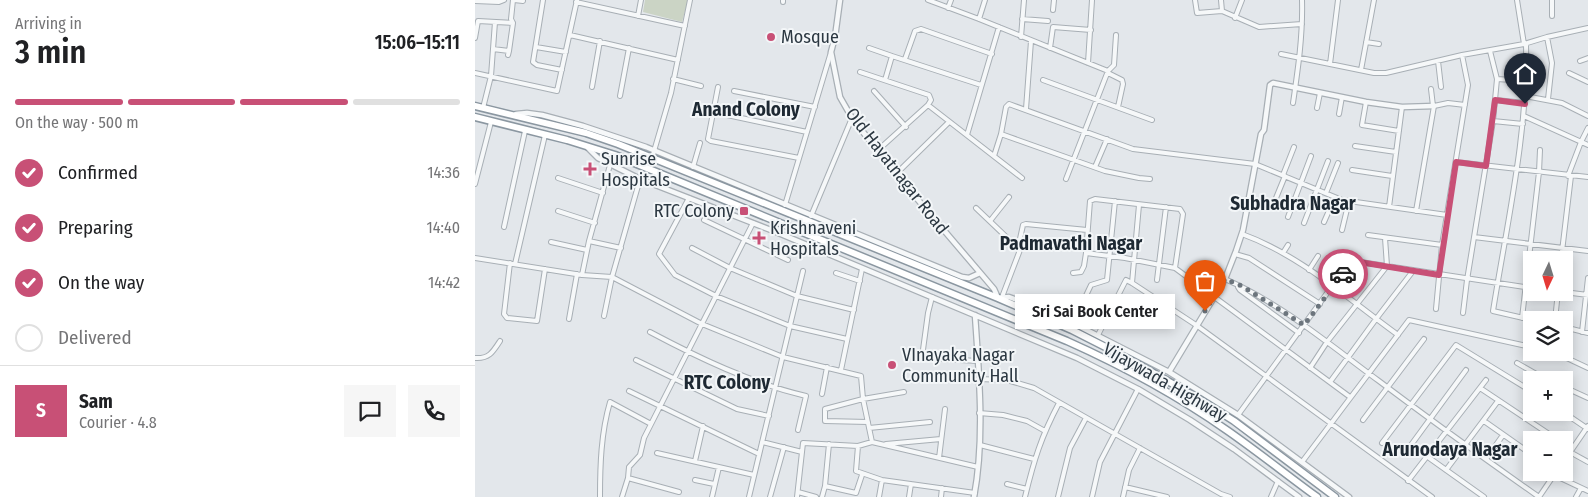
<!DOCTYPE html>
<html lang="en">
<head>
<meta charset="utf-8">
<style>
	:root { --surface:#fff; --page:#f6f6f6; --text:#202124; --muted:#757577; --line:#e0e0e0; --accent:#c85076 }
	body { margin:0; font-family:"Fira Sans Condensed",sans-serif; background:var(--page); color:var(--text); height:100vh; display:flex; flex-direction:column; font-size:19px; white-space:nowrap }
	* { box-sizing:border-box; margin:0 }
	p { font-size:16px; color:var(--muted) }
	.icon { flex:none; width:28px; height:28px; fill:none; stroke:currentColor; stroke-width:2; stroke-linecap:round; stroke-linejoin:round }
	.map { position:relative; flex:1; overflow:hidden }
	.sheet { display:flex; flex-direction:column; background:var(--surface); width:475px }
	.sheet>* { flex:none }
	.needle { width:32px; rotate:184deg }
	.controls { position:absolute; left:1048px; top:251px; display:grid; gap:10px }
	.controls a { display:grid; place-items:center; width:50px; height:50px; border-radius:0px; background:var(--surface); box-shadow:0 2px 12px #0003; font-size:25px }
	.pin { position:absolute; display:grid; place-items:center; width:42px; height:42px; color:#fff; margin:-51px -21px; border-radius:50% 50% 50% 0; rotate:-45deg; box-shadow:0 0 5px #0007 }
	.pin .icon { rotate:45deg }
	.courier { position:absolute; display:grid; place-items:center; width:50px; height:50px; margin:-25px; border:4px solid #c85076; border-radius:50%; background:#fff; color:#222; box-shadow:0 1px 6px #0007 }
	.bubble { position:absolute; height:35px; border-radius:0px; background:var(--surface); box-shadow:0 2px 12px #0003; font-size:16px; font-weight:600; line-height:35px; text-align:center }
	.summary em { font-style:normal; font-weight:600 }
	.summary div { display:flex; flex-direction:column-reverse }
	.summary { display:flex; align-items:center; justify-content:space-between; height:85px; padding:0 15px }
	h1 { font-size:32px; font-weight:600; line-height:38px }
	.bar { display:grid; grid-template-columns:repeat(4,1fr); gap:8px 5px; align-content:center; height:60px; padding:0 15px }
	.bar i { height:6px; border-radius:4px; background:var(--line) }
	.bar .selected { background:var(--accent) }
	.bar p { grid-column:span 4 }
	.line { display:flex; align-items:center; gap:12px; padding:0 15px; border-top:1px solid var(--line) }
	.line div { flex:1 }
	.round { display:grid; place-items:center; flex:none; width:52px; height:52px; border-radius:0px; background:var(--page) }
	ol { padding:0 15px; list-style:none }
	li { display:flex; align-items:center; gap:15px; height:55px }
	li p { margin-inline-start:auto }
	li .icon { padding:5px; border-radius:50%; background:var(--accent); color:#fff; stroke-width:4 }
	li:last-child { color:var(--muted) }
	li i { width:28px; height:28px; border:2px solid var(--line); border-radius:50% }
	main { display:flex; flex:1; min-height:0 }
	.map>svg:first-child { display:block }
	.green { fill:#cbd4c5 }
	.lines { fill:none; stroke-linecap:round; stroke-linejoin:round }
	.minor-casing { stroke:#a8afb5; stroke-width:6 }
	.tertiary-casing { stroke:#a8afb5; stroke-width:7 }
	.trunk-casing { stroke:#8b97a1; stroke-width:9 }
	.minor { stroke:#f6f8f9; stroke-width:4 }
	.tertiary { stroke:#f6f8f9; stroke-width:4.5 }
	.trunk { stroke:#fff; stroke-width:6 }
	.done { stroke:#6c757d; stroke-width:5; stroke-dasharray:0 9 }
	.route { stroke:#c85076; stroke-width:6 }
	.poi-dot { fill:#c85076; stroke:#f3f6f8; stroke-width:2 }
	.labels { text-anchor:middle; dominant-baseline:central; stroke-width:4; stroke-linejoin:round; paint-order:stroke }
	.poi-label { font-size:18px; fill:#2c3842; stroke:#f3f6f8; text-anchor:start }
	.street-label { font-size:18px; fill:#2c3842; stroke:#f3f6f8 }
	.neighbourhood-label { font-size:19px; font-weight:bold; fill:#1e2933; stroke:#f3f6f8 }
</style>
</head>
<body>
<main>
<section class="sheet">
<div class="summary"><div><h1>3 min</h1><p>Arriving in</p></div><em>15:06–15:11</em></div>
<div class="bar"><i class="selected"></i><i class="selected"></i><i class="selected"></i><i></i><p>On the way · 500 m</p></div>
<ol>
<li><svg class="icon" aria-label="check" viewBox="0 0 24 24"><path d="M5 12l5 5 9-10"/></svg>Confirmed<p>14:36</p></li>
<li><svg class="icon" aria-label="check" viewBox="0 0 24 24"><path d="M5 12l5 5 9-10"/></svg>Preparing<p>14:40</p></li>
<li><svg class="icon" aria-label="check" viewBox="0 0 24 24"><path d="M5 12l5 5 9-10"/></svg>On the way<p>14:42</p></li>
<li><i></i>Delivered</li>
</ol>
<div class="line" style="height:90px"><b class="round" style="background:var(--accent);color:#fff">S</b><div><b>Sam</b><p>Courier · 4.8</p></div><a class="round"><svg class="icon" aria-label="chat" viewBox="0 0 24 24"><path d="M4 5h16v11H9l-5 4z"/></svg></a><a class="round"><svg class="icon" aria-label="phone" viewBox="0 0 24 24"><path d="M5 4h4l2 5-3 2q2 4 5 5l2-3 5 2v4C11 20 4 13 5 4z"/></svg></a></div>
</section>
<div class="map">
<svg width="1113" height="497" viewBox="0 0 1113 497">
	<rect width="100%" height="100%" fill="#e3e7eb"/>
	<!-- green -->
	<path class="green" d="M170,0H213L207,22L168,12Z"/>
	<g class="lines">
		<!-- minor casing -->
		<g class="minor-casing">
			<path id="minor" d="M39,0L48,1
				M68,0L58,62L62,65L87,70
				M453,0L504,19L633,71L591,179
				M720,0L722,13L747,11
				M746,0L747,11L784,27L827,24
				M1042,0L1049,44
				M0,1L24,2L29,0
				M101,2L210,26
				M308,2V0
				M473,8L476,0
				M578,10L579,0
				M163,16L166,0
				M1077,16V0
				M760,18L767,0
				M504,19L510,0
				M547,19L573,21
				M95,35L203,60
				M546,37L549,0
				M1072,37L1077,63L1073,99
				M0,38L3,21L38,23
				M891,42L904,44
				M1051,44C1053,133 1032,223 1018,311L1057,320
				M61,47L91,52
				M394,48L417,56
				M575,48L578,27L616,30
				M18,49L34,51L33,55
				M34,51L38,23L36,19L38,0
				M1015,51L1022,79
				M806,54L899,73H911L987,55L1049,44L1072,37L1113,28
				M430,59L440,31L446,29L517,54
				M963,61L966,87
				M1105,61L1113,58
				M613,63L617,0
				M855,64L863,0
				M886,70L899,0
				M633,71L639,65L641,35
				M385,72L454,95L456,100L453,105L402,151
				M0,73L82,91L102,0
				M633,73L647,80L648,84L643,107
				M1094,73L1113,82
				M198,79L226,86
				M410,80L417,56L506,85
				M568,80L677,120
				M117,87L125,41
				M243,87L233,139L236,141L324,158
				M956,89L958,106
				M259,91L340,107
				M399,91L431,127
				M145,96L154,48
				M1050,96L1087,103L1113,116
				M1021,100L1050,103
				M891,102L887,125L924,131
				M818,103C823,69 828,35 827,0
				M453,105L547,178
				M8,108L16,76L20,22
				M842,108L845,93
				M551,109L556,41
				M238,112L332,132
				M864,114L867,97
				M1049,116L1113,145
				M1018,121L1048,124
				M526,134L630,171L664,178L675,179
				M492,135L524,27
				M880,146L921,152
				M519,156L526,134L531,107L534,104L658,149L780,164L867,200L972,215
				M177,158L196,93L215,0
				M981,162L1113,177
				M135,165L114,241L146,248
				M218,167L225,143
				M620,167L632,139
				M877,170L917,176
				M421,174L474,122
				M808,175L819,147
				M1093,176L1106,142L1113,128
				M83,178L128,193
				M0,184L16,122
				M851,193L863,163
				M214,198L184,254L200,275L241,296L315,326L372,339
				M801,198L810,176
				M310,205L356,52
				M914,207L927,107
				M501,208L545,250L527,297
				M83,211L120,223
				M941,211L959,106L973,103L990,105
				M336,216L377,118
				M813,217L836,156
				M229,220L313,260
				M515,221L534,197
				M849,222L860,197
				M829,223L853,161
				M29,227L50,131
				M867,230L874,201
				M767,234C825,255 873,299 923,335
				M893,235L967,245
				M999,237L1113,251
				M76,242L112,250
				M217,248L255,268L322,296L379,310
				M543,248L548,225L551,224L612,230
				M611,253L615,201L620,199L705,209L708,214L700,268
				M808,253L813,245
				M760,254L774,258L845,304
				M0,258L107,275L137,277L227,324L308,357L386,376L388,399L397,442
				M1086,260L1096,176
				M35,263L29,314L32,318L62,321L70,269
				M40,264L70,135
				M834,270L843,256
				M361,273L385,281
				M598,273L606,272L609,266L611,253L650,258L700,268L875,397
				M107,275L114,241
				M750,279C807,304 855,345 904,381C957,421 1010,459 1064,497L1081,472
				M682,280L691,207
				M657,283L664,205
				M763,285V287L765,290L824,333
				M1089,292L1113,295
				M639,303L659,314
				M961,309L967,245L993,85L987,55
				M988,313L992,280L1018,121L1022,79L1051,81
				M129,316L137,277L165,179
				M1047,318L1064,172L1065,150
				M94,319L102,274
				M1080,320L1083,292
				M598,323L616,285L632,280L640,201
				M1089,327L1113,333
				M175,332C224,358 276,383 331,396L323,430
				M1107,332L1113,278
				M623,335L651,280L657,283L721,325L957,497
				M1079,352L1113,368
				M447,357L453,313L457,297
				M0,358C14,359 18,352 25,341
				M467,359L503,361
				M161,360L262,409L294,416
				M1042,363L1072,380
				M835,368L852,342L912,266L910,238
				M366,370L387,269
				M991,370L936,445L1009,497
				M503,379L532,380L559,388L746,494L755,497
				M855,382L901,319L938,271
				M1089,387L1113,398
				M1005,388L1083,440
				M154,391L284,454
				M347,394L352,367
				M1088,412L1113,429
				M504,413L528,415L552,421L570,431
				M763,415L858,285L879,261L1056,288
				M888,420L949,339
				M1009,421L1056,454
				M393,422L350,421V409L388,399L429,392
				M394,428L455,422
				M287,442L327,452
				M907,443L981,345L1056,391
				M411,444L466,439
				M1089,444L1097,449
				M505,445L559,459
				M383,446L381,471L407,480L500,493
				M1095,452L1113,462
				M182,453L279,475
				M464,458L470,409
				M1011,459L1028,435
				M220,461L228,426
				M1089,461L1113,426
				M827,462L934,320L1056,347
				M971,470L1023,401
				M1079,475L1113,491
				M220,480L239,484
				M933,481L1011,380
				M532,484L552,489
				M350,486L381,493L387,475
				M650,487L692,497
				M204,492L153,478L154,467L165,455L169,438L278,223
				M323,492L341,497
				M125,497C125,465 126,433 135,402L176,424
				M147,497L153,478
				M237,497L244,467
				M274,497L328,271
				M295,497L309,447
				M322,497L328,443L383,446L397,442L503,467
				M347,497L350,486L354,444
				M404,497L407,480
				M434,497L436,484
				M466,497L467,488
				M550,497C559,460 566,437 584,403
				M583,497L595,448L611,418
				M617,497L625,462L663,389
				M648,497L654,470L665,448
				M796,497L803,481
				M1101,497L1106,488"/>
		</g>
		<!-- tertiary casing -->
		<g class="tertiary-casing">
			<path id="tertiary" d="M365,0L360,37L356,52L365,97L377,118L421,174L519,289L523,298L534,297L586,317L694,372L763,415L874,497
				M41,114L52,113L67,115L108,126L171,147L487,277L494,278L505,273
				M113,148L123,158L165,179L301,232L602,358L663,389L715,420L759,449L824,497
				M694,372L750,279L761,251L768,230L786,134L789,130L795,85L798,83L891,102L927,107L959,106
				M499,497C510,438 504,374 500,315"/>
		</g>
		<!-- trunk casing -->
		<g class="trunk-casing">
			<path id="trunk" d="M0,106L111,133L143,144L523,298L597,330L654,359L726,400L759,421L860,497
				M0,117L92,140L140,155L592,341C648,366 703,396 753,431C783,452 812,475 842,497"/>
		</g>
		<!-- minor -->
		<use href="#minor" class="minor"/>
		<!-- tertiary -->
		<use href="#tertiary" class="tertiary"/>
		<!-- trunk -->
		<use href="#trunk" class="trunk"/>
	</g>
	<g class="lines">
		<!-- done -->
		<path class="done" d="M730,311L750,279L767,286L829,325L868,274"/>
		<!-- route -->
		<path class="route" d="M868,274L878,261L964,275L981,162L1011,166L1020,100L1050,104"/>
	</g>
	<!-- markers -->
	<g class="poi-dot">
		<circle cx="296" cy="37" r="5"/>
		<path d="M112.5 161.5h5v5h5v5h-5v5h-5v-5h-5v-5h5z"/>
		<rect x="264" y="206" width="10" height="10" rx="2.5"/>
		<path d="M281.5 230.5h5v5h5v5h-5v5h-5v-5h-5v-5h5z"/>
		<circle cx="417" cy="365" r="5"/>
	</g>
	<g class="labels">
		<!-- poi labels -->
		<g class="poi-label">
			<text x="306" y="37">Mosque</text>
			<text x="126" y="159">Sunrise<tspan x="126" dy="21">Hospitals</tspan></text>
			<text x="259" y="211" text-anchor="end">RTC Colony</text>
			<text x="295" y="228">Krishnaveni<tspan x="295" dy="21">Hospitals</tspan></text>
			<text x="427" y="355">VInayaka Nagar<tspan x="427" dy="21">Community Hall</tspan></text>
		</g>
		<!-- street labels -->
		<g class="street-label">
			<text transform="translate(422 171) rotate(52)">Old Hayatnagar Road</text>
			<text transform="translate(690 382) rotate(30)">Vijaywada Highway</text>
		</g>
		<!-- neighbourhood labels -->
		<g class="neighbourhood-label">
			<text x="271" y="109">Anand Colony</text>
			<text x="818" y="203">Subhadra Nagar</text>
			<text x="596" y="243">Padmavathi Nagar</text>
			<text x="252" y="382">RTC Colony</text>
			<text x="975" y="449">Arunodaya Nagar</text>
		</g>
	</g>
</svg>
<div class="controls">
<a><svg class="needle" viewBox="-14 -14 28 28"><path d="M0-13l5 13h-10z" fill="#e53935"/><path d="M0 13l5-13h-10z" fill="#757577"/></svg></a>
<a><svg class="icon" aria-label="layers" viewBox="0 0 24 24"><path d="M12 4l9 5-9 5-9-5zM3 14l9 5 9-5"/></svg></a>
<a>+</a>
<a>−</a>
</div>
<div class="pin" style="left:730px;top:311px;background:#ea580c"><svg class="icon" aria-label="bag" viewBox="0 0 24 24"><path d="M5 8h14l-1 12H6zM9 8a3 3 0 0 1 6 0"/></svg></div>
<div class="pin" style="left:1050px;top:104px;background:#1f2937"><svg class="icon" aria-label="home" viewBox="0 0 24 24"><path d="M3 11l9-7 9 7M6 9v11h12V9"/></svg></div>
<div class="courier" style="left:868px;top:274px"><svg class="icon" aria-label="car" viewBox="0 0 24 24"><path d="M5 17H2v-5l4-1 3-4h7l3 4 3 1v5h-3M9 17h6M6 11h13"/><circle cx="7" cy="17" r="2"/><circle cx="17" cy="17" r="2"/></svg></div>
<div class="bubble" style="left:540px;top:294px;width:160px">Sri Sai Book Center</div>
</div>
</main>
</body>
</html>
